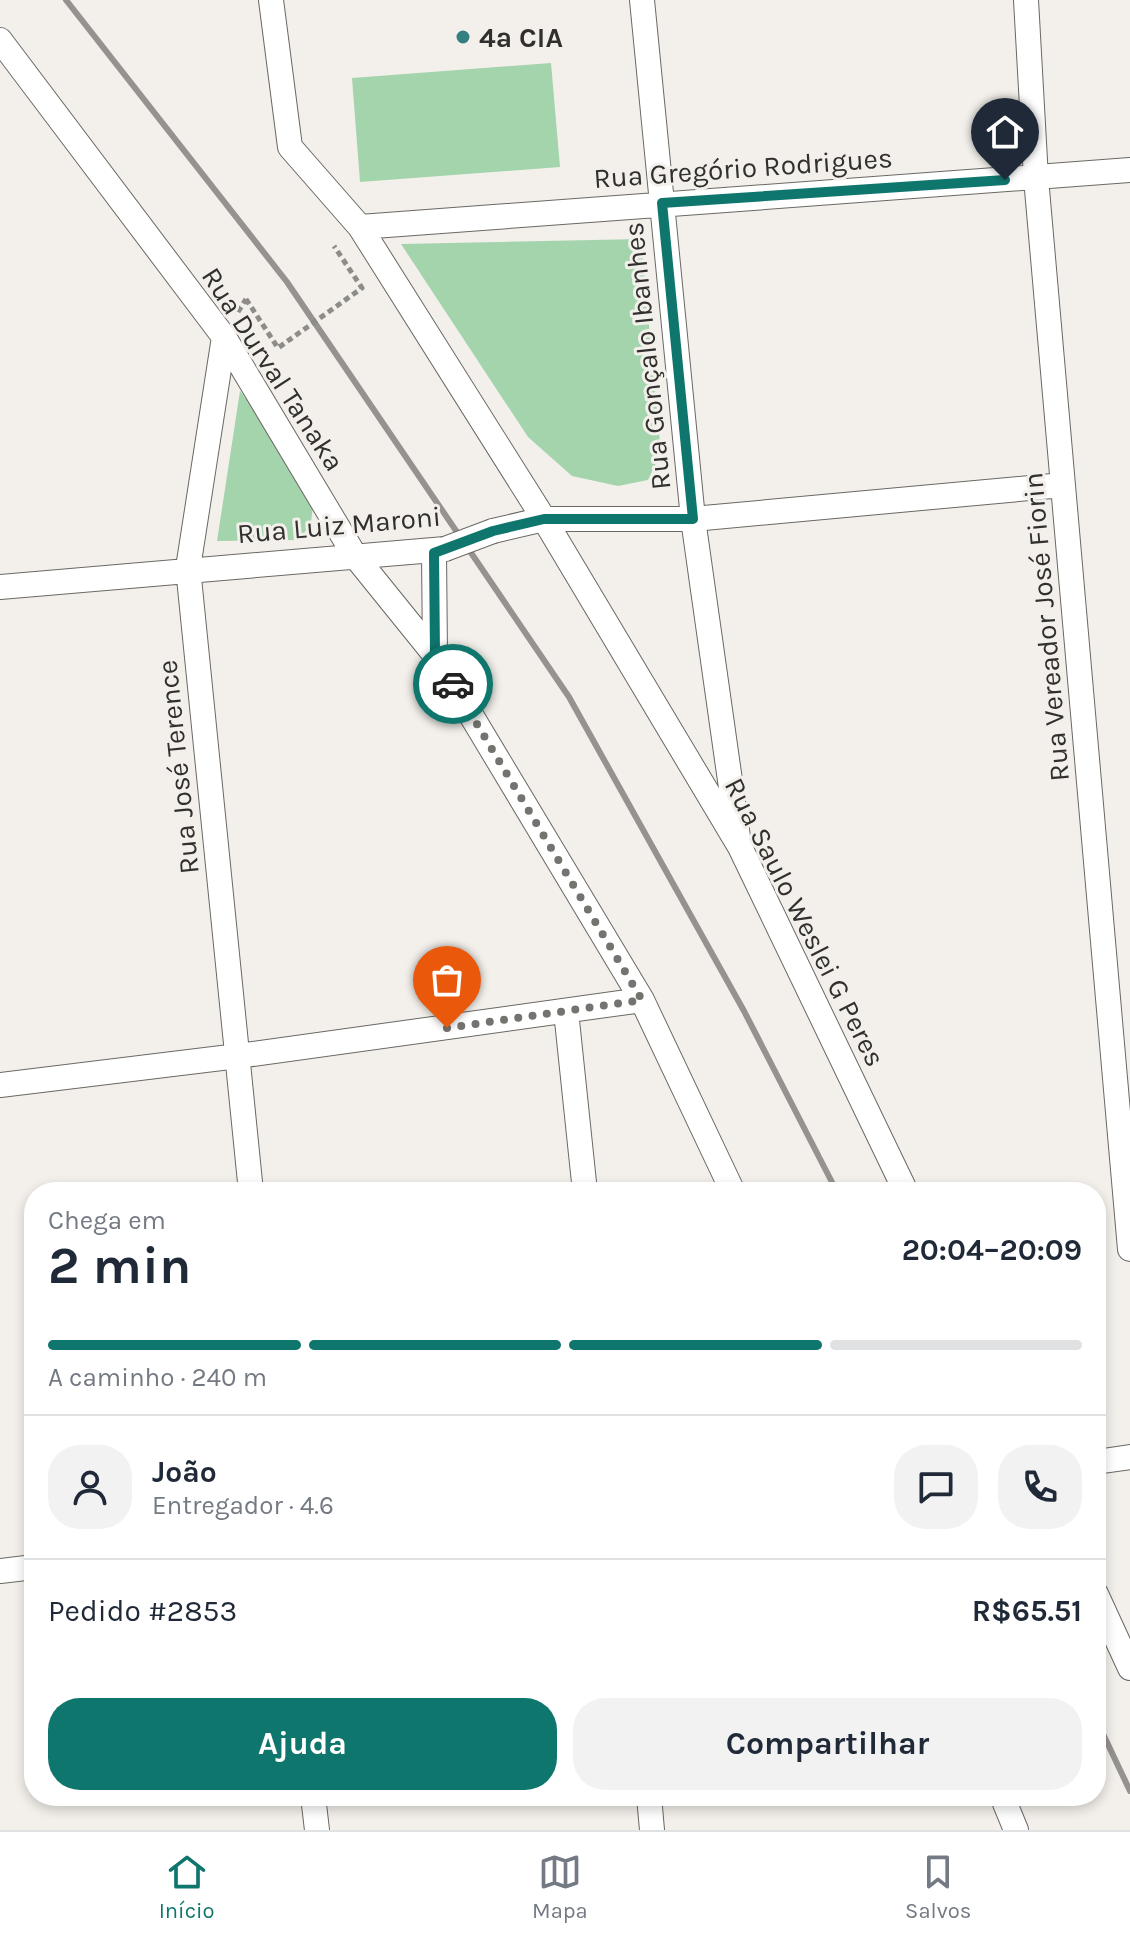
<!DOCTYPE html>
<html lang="pt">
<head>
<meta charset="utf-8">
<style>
	:root { --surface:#fff; --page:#f2f2f3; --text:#1f2937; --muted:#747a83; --line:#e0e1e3; --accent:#0f766e }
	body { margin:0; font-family:Karla,sans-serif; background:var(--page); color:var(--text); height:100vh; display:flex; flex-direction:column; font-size:30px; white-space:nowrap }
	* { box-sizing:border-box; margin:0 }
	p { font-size:26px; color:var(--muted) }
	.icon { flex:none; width:44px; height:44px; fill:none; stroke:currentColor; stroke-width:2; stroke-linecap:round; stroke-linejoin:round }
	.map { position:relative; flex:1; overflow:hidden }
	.details { position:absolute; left:24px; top:1182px; width:1082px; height:624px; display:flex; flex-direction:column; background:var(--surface); border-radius:32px; box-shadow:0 4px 12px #0003 }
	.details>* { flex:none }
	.pin { position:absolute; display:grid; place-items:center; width:68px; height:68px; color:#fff; margin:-82px -34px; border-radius:50% 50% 50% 0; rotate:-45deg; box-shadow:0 0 8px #0007 }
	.pin .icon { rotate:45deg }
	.courier { position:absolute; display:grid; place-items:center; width:80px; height:80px; margin:-40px; border:6px solid #0f766e; border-radius:50%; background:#fff; color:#222; box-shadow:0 2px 10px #0007 }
	.summary em { font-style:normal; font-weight:700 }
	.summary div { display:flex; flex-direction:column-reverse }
	.summary { display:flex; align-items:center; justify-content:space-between; height:136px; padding:0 24px }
	h1 { font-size:52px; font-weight:700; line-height:60px }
	.bar { display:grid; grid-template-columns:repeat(4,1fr); gap:12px 8px; align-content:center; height:96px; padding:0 24px }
	.bar i { height:10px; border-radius:6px; background:var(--line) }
	.bar .selected { background:var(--accent) }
	.bar p { grid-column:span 4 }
	.line { display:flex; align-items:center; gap:20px; padding:0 24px; border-top:2px solid var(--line) }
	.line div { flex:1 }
	.round { display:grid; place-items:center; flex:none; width:84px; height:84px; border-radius:32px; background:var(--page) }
	.action { display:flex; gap:16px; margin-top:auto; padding:16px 24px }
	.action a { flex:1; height:92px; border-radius:32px; background:var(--accent); color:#fff; font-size:32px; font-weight:700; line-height:92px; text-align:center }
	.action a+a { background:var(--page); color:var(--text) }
	.menu { display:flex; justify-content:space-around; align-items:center; height:112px; border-top:2px solid var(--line); background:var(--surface); font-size:22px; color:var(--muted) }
	.menu a { display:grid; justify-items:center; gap:4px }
	.menu .selected { color:var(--accent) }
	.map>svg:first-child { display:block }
	.green { fill:#a4d4ac }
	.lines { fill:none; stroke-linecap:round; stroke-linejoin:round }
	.street-casing { stroke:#6a6863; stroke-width:26 }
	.path { stroke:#8e8c88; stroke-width:5; stroke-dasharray:6 4; stroke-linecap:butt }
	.street { stroke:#fff; stroke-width:24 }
	.rail { stroke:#95928f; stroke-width:6 }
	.street-bridge-casing { stroke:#6a6863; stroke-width:26; stroke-linecap:butt }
	.path-bridge { stroke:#8e8c88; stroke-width:5; stroke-dasharray:6 4; stroke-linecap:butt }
	.street-bridge { stroke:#fff; stroke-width:24 }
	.done { stroke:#757370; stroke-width:8; stroke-dasharray:0 14.4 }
	.route { stroke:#0f766e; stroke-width:10 }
	.poi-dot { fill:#367f80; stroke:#f3f0eb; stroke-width:3 }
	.labels { text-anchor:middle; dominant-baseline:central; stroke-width:6; stroke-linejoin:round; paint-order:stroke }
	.poi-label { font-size:28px; font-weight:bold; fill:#31302e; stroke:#f3f0eb; text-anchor:start }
	.street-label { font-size:28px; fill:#31302e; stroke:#f3f0eb }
</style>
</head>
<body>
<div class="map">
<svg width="1130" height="1830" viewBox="0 0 1130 1830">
	<rect width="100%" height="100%" fill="#f3f0eb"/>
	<!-- green -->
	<path class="green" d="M551,63L560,167L360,182L352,78Z
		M641,239L661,453L648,480L618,486L572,476L528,437L401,244Z
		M240,391L315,492L311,522L300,540L217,541Z"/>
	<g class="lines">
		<!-- street casing -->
		<g class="street-casing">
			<path id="street" d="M271,0L290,147L360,227L544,519L740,847L906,1192
				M642,0L693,519L738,837
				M1026,0L1036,178L1130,1249
				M0,40L224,337L355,556L435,655L642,1000L733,1192
				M360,227L1130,170
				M224,337L188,568L251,1192
				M493,531L544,519H693L1063,485
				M434,553L435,655
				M0,587L445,549
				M566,1011L585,1192
				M0,1085L238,1056L642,1000
				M1096,1462L1130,1457
				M0,1571L34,1567
				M1096,1594L1130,1668
				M313,1796L317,1830
				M649,1796L652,1830
				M1002,1796L1016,1830"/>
		</g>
		<!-- path -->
		<path class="path" d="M238,312L246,299"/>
		<!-- street -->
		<use href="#street" class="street"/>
		<!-- rail -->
		<path class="rail" d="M66,0L287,282L569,697L744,1011L837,1192
			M1096,1719L1130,1791"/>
		<!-- street-bridge casing -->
		<g class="street-bridge-casing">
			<path id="street-bridge" d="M445,549L493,531"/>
		</g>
		<!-- path-bridge -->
		<path class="path-bridge" d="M246,299L278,348L362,288L334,246"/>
		<!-- street-bridge -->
		<use href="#street-bridge" class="street-bridge"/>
	</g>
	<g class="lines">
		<!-- done -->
		<path class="done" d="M447,1028L642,1000L453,684"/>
		<!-- route -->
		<path class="route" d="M453,684L435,655L434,553L493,531L544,519H693L662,203L1005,180"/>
	</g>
	<!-- markers -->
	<circle class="poi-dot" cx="463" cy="37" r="8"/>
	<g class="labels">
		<!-- poi labels -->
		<g class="poi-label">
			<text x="479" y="37">4ª CIA</text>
		</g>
		<!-- street labels -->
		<g class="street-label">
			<text transform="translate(743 168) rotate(-4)">Rua Gregório Rodrigues</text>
			<text transform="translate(647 356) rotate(-96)">Rua Gonçalo Ibanhes</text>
			<text transform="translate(273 369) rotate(57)">Rua Durval Tanaka</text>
			<text transform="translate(339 525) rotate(-5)">Rua Luiz Maroni</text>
			<text transform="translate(1046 627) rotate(-95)">Rua Vereador José Fiorin</text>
			<text transform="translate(178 767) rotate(-96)">Rua José Terence</text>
			<text transform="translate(805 922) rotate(63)">Rua Saulo Weslei G Peres</text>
		</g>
	</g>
</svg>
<div class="pin" style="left:447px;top:1028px;background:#ea580c"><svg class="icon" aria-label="bag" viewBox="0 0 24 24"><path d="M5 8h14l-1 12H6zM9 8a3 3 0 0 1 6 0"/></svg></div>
<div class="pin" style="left:1005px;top:180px;background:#1f2937"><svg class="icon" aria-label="home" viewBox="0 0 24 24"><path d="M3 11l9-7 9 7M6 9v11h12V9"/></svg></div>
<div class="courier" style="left:453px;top:684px"><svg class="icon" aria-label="car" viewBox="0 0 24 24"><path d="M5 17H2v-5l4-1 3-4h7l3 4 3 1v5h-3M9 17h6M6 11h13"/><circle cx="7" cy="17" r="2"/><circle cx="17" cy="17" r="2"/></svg></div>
<section class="details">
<div class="summary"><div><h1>2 min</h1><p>Chega em</p></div><em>20:04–20:09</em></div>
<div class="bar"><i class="selected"></i><i class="selected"></i><i class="selected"></i><i></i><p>A caminho · 240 m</p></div>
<div class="line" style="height:144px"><a class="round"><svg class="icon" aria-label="person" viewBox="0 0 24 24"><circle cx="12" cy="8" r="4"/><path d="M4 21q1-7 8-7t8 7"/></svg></a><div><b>João</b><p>Entregador · 4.6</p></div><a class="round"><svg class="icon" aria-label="chat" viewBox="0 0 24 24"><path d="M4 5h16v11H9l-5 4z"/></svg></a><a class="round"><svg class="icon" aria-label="phone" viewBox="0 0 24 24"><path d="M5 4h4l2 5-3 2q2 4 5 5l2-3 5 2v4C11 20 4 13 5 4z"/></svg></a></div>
<div class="line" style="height:104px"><div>Pedido #2853</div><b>R$65.51</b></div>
<div class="action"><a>Ajuda</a><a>Compartilhar</a></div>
</section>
</div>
<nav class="menu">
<a class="selected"><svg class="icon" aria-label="home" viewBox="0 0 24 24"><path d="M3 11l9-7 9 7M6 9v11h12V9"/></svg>Início</a>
<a><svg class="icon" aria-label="map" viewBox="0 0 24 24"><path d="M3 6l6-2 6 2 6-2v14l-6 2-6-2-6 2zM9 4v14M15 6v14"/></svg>Mapa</a>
<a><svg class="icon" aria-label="saved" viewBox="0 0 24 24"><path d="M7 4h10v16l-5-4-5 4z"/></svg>Salvos</a>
</nav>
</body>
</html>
